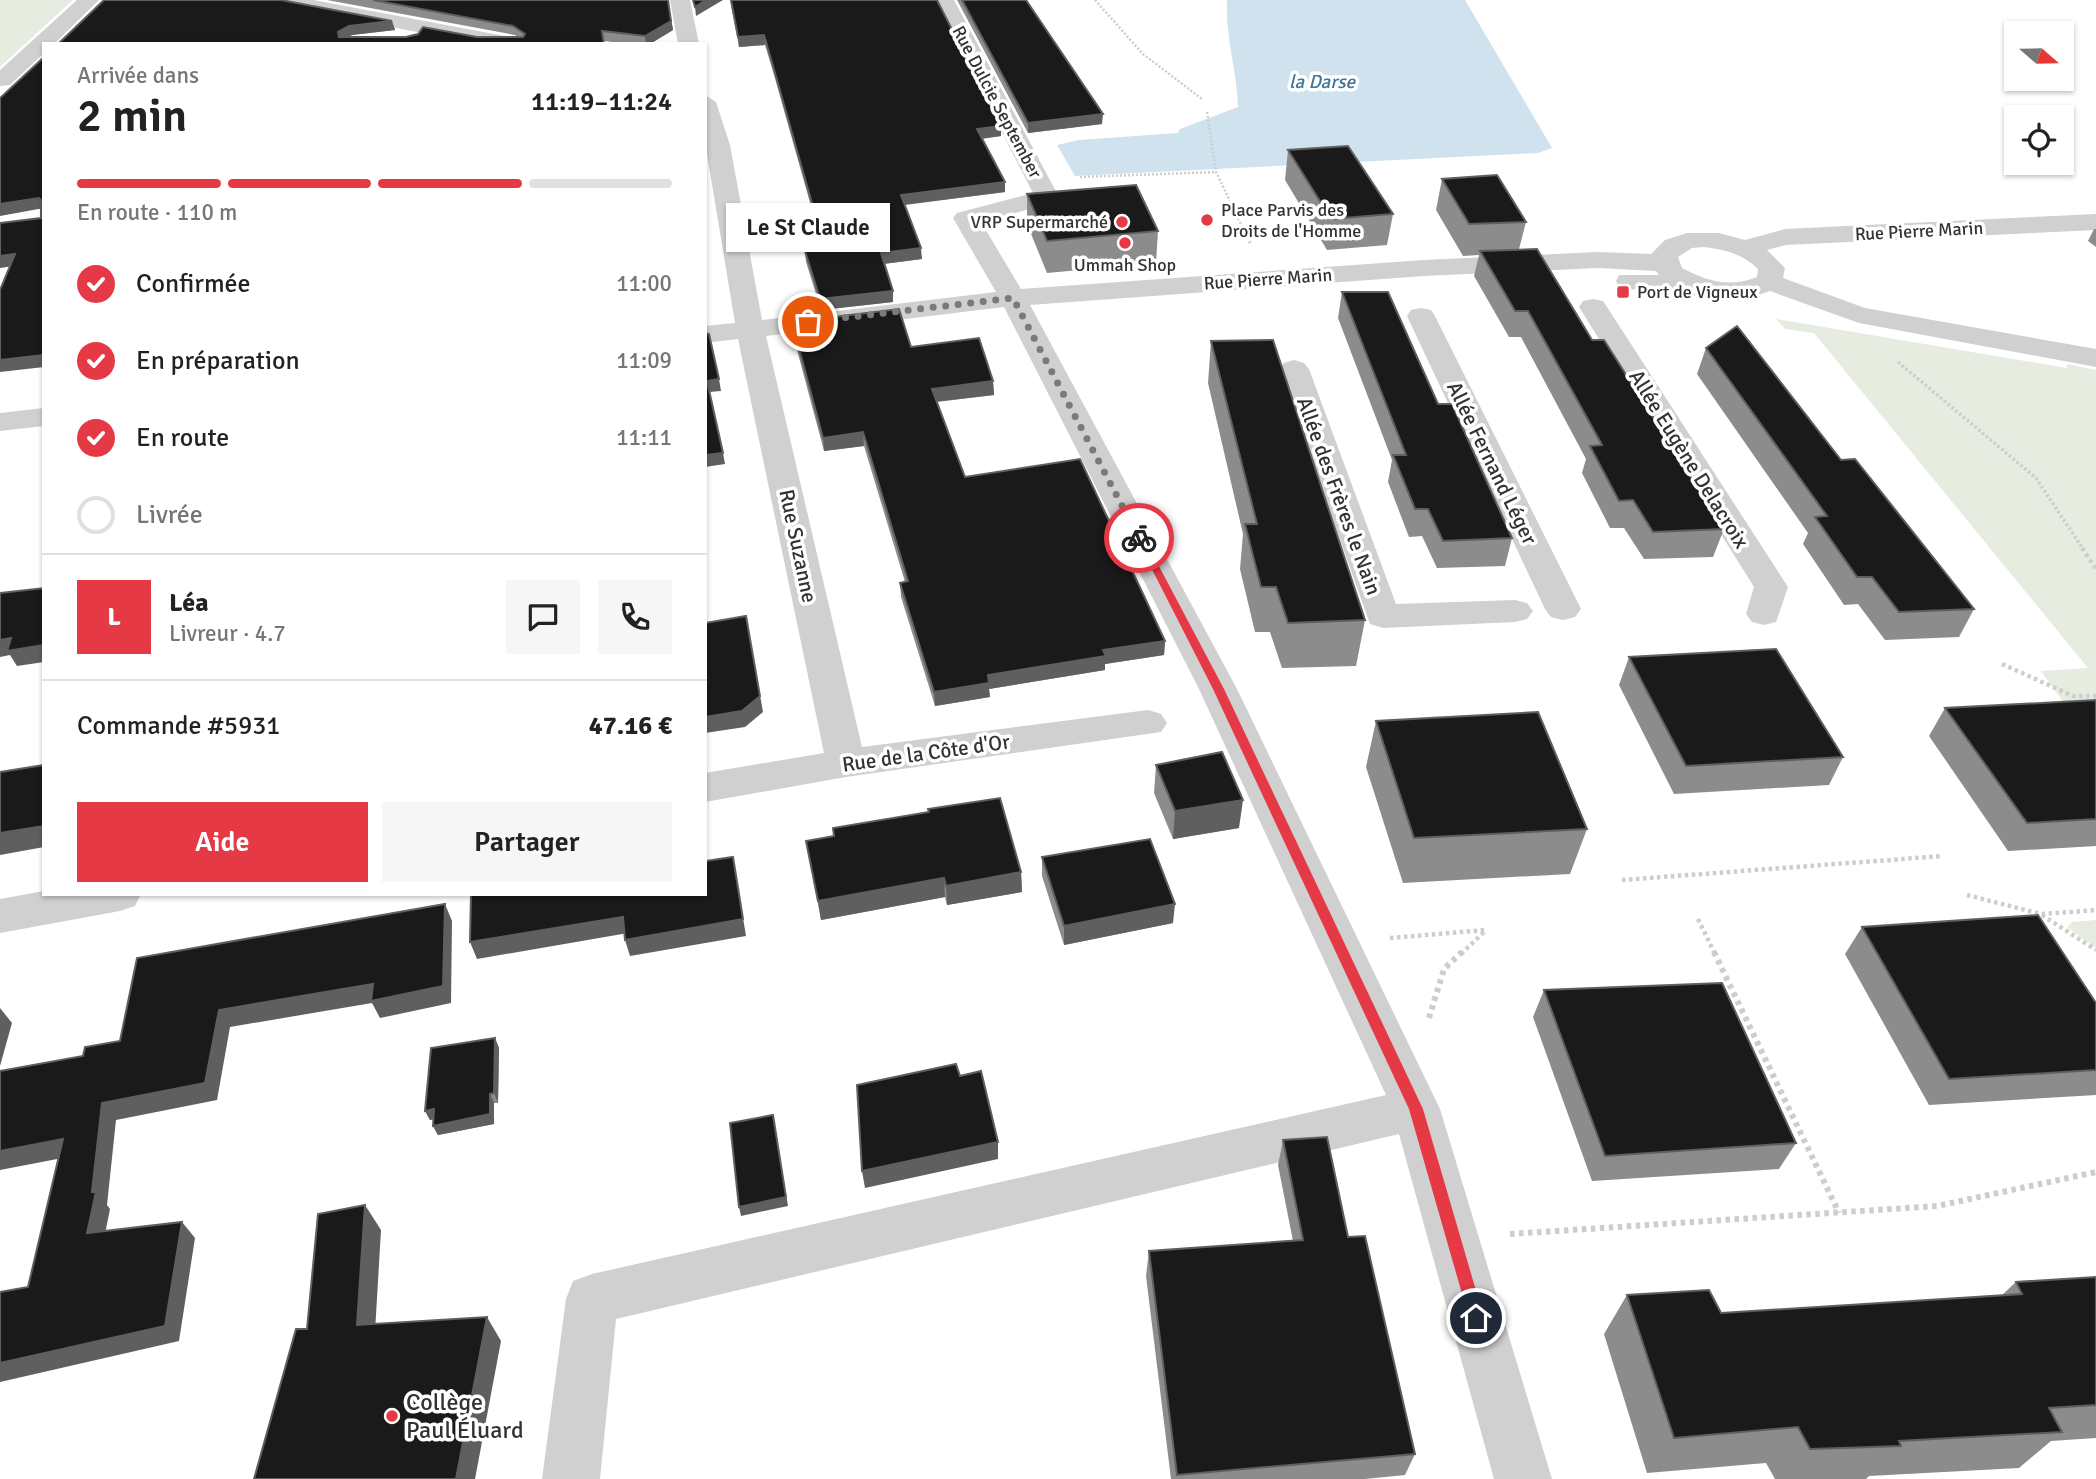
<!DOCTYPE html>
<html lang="fr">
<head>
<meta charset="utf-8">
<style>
	:root { --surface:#fff; --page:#f6f6f6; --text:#222; --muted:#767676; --line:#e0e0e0; --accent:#e63946 }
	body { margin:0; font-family:Signika,sans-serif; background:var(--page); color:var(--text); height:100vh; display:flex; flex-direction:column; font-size:26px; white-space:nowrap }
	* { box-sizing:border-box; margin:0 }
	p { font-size:23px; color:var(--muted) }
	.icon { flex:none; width:38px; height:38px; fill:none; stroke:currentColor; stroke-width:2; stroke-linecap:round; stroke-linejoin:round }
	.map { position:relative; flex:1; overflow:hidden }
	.panel { position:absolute; left:42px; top:42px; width:665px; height:854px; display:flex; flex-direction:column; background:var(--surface); border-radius:0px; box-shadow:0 2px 5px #0004 }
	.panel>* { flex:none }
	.needle { width:46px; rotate:110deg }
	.tools { position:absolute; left:2004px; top:21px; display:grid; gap:14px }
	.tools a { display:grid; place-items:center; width:70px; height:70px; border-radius:0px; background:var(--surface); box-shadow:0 2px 5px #0004; font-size:35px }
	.pin { position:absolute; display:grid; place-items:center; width:60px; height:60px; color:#fff; margin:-30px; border:4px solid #fff; border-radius:50%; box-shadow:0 2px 7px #0007 }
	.courier { position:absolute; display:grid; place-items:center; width:70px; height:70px; margin:-35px; border:5px solid #e63946; border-radius:50%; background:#fff; color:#222; box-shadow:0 2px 9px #0007 }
	.bubble { position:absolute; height:49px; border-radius:0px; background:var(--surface); box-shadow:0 2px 5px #0004; font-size:23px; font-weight:600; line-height:49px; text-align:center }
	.summary em { font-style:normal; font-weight:600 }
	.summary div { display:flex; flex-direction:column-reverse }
	.summary { display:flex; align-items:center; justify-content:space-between; height:119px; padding:0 35px }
	h1 { font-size:46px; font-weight:600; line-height:52px }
	.bar { display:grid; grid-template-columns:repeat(4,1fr); gap:10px 7px; align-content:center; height:84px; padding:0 35px }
	.bar i { height:9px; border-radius:5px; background:var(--line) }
	.bar .selected { background:var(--accent) }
	.bar p { grid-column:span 4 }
	.line { display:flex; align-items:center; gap:18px; padding:0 35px; border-top:2px solid var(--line) }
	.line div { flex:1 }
	.round { display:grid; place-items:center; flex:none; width:74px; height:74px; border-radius:0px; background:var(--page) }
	ol { padding:0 35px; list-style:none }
	li { display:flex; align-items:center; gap:21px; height:77px }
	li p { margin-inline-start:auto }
	li .icon { padding:7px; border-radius:50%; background:var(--accent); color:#fff; stroke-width:4 }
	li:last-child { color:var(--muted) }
	li i { width:38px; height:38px; border:4px solid var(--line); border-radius:50% }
	.primary-button { display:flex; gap:14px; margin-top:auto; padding:14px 35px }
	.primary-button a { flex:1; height:80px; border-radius:0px; background:var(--accent); color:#fff; font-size:28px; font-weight:600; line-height:80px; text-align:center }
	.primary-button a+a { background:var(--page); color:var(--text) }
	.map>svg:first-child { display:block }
	.green { fill:#e6ecdf }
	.water { fill:#cfe2ee }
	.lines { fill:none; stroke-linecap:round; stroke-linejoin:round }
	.path-far3 { stroke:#cdcdcd; stroke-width:2.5; stroke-dasharray:2 2; stroke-linecap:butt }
	.path-far2 { stroke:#cdcdcd; stroke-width:3.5; stroke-dasharray:2.5 2.5; stroke-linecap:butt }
	.path-far1 { stroke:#cdcdcd; stroke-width:4.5; stroke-dasharray:3.5 3.5; stroke-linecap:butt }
	.path { stroke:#cdcdcd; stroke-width:6; stroke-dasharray:4.5 4.5; stroke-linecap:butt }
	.minor { fill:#d0d0d0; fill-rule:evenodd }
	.wall { fill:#8c8c8c }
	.shaded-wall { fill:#5f5f5f }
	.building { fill:#1a1a1a; stroke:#5f5f5f; stroke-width:2 }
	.route { fill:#e63946 }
	.done { stroke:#7a7a7a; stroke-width:7; stroke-dasharray:0 12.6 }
	.poi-dot { fill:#e63946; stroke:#fff; stroke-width:2.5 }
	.labels { text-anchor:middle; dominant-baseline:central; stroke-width:7; stroke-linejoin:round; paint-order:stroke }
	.far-street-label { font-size:18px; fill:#333; stroke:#fff }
	.far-poi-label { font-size:18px; fill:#333; stroke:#fff; text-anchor:start }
	.far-water-label { font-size:19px; font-style:italic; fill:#3f7597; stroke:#fff }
	.street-label { font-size:21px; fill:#333; stroke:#fff }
	.near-poi-label { font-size:24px; fill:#333; stroke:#fff; text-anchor:start }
</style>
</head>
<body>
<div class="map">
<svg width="2096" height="1479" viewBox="0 0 2096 1479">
	<rect width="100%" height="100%" fill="#fff"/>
	<!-- green -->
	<path class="green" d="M0,0H73L0,67Z
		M1776,319L2067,368V364L2096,370V748L2041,671L2088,668L1814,333L1785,329Z
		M2096,920V948L2067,927L2072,922Z"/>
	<!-- water -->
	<path class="water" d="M1227,0H1465L1552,148L1538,153L1075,176L1057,145L1079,140L1178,133L1180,129L1238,107C1237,70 1225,37 1227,0Z"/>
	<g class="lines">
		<!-- path-far3 -->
		<path class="path-far3" d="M1095,0L1143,54L1202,99
			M1207,112L1216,172L1248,239
			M1080,177L1216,172"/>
		<!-- path-far2 -->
		<path class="path-far2" d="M1247,237L1250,243
			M1898,362L2036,478L2083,549"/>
		<!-- path-far1 -->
		<path class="path-far1" d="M2082,548L2096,569
			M2002,664L2073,696H2096
			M1622,880L1943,856
			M1967,895L2041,914L2096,910
			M2042,915L2096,950
			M1698,919L1715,954
			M1390,938L1485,930
			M1461,954L1486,930"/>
		<!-- path -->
		<path class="path" d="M1714,952L1839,1213
			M1429,1018L1444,969L1462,952
			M1510,1234L1937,1206L2096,1172"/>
		<!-- minor -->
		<path class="minor" d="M77,0H99L54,44H44V53L10,85L0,86V70Z
			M271,0H313L515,38L525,44H480L281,6Z
			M670,0H690L699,44H678Z
			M934,0H954L1059,197L1056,202L981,222L1021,289L1424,260L1598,252L1651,254L1665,240L1687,233H1719L1745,240L1785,229L2096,214V230L1786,245L1767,250L1785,268L1783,278L1865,308L2096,349V367L1859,323L1770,291L1747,299L1731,300L1629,289L1619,287L1616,281L1619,275H1659L1656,271L1598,268L1424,276L1030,305L1237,689L1440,1109L1552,1479H1494L1399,1134L616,1319L600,1479H542L566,1299L573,1281L592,1274L1386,1095L1199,689L1004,307L766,336L862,747L1148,710L1161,714L1167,723L1161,732L846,777L705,802V773L824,753L738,339L705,343V326L735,323L705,142V95L716,102L730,145L762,320L996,292L953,218L957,213L1033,193ZM1703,247C1724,249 1743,254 1758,269L1757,277C1729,288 1706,281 1682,268L1678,257L1692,248Z
			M1593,299L1603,301L1607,307L1788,587L1776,622L1764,625L1752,622L1746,614L1754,587L1579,307L1583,301Z
			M1421,308L1431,310L1435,316L1581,609L1575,617L1563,620L1551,617L1545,609L1407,316L1411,310Z
			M1294,360L1304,363L1309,369L1396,604L1515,600L1527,603L1533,611L1527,619L1515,622L1383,628L1370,624L1279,369L1284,363Z
			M44,408V426L0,431V413Z
			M44,891V894H141L135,906L120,911L0,933V899Z"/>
	</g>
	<!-- wall -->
	<path class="wall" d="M327,0H668L673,30L650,44H631L604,41L605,44H58L392,21L395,30L352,35L349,37H518L515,35Z
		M730,0L1001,126V136L982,139L1005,182V192L905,205L922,259L884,264L893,291V302L821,310L806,262L805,251L823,249L774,75L765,45L739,47Z
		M957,0H1026L1102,124L1028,133Z
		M1288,150L1393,214L1387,245L1327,250L1285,180Z
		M1442,179L1526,222L1519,249L1592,340L1724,529L1713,557L1644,559L1624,528H1610L1582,473L1586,459L1521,337H1509L1474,276L1479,255L1463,256L1436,210Z
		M1027,194L1158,231L1156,263L1047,273L1027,224Z
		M2094,229H2096V247L2088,241Z
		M1342,292L1438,404L1512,538L1505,566L1437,568L1422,536L1409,537L1388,482L1392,460L1338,318Z
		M796,337L911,347L993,381L994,395L937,402L965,477L1165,641L1164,655L1105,664V670L989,689L990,697L935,706L901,597L900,583L905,582L864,446L824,451L797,350Z
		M1211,341L1365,620L1356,666L1282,668L1270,632H1255L1240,569L1243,534L1208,383Z
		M1706,348L1841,460L1974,609L1959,637L1885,640L1858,604L1844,605L1803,544L1808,533L1697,374Z
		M1629,657L1843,757L1829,785L1674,794L1619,685Z
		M2096,700V846L2008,851L1929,736L1945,708Z
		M1376,721L1587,829L1570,874L1403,883L1366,767Z
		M1156,765L1239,828L1173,839L1154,793Z
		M806,841L1021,872L1022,892L947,905L945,897L821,920Z
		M1042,857L1173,923L1064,945L1042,876Z
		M1862,927L2096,1003V1095L1929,1105L1845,954Z
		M1544,990L1796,1143L1779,1169L1592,1181L1533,1017Z
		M495,1038L499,1048L498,1103H494V1124L438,1135L433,1126V1119L430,1120L425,1111Z
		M1283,1140L1348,1237L1415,1454L1405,1475L1365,1479H1171L1146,1276L1149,1251L1293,1241L1278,1165Z
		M2096,1277V1438L2051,1441L2019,1468L1869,1476L1866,1479H1775L1766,1463L1647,1473L1604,1334L1627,1295L1721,1313L2002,1295L2016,1282Z"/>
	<!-- shaded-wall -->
	<path class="shaded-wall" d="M668,0L673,30L650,44H646L645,36Z
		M706,0H723L696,16L695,7Z
		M392,21L395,30L352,35L341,42L338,32L349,26Z
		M764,35L765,45L739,47L738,37Z
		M1103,114L1102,124L1028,133V123Z
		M1001,126V136L978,139L977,129Z
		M1005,182V192L902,205L901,195Z
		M39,198L44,208L0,216V204Z
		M921,248L922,259L882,264L881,253Z
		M15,254L21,265L0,268V256Z
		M893,291V302L821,310L820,299Z
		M44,355V367L0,372V360Z
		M719,379L721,391L709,392L707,381Z
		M993,381L994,395L933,402L932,389Z
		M863,432L864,446L824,451L823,438Z
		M723,453L725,464L705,467V455Z
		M749,632L763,712L745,727L705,733V717Z
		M11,638L44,645V662L17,666L10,655L0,657V640Z
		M1165,641L1164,655L1105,664V670L989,689L990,697L935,706L934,692L988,675L1103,650Z
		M1243,800L1239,828L1173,839L1175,811Z
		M44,826V847L0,855V833Z
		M733,857L746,936L630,956L625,940Z
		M1021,872L1022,892L947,905L946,886Z
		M944,878L945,897L821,920L818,901Z
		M445,904L452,921L451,1003L380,1018L372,1003L230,1027L217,1100L116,1120L107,1205L110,1209L102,1249L87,1233L102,1103L219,1010Z
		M1175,904L1173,923L1064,945V926Z
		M623,917L628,933L477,959L470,942Z
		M0,1008L12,1023L0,1066Z
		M495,1038L499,1048L498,1103L494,1093Z
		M490,1094L494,1103V1124L438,1135L433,1126Z
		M434,1109L439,1118L430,1120L425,1111Z
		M773,1115L788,1206L741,1216L739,1207Z
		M63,1139L78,1155L0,1170V1151Z
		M998,1142V1159L865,1188L862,1171Z
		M365,1205L381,1230L374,1349L357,1325Z
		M182,1222L195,1238L179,1341L0,1382V1363Z
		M487,1317L501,1341L475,1479H456Z"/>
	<!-- building -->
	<path class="building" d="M104,0H281L392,21L349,26L338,32L339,37H406L418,34L423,27L477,37H523L525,34L513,26L373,0H668L671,21L645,36L602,31L604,44H58Z
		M693,0H706L695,7Z
		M731,0H937L1001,126L977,129L1005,182L901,195L921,248L881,253L893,291L820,299L805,251L825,249L773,66L764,35L738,37Z
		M962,0H1026L1103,114L1028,123Z
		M44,57V355L0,360V290L15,254L0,256V223L41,218V200L39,198L0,204V98Z
		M1348,146L1393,214L1331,219L1288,150Z
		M1497,175L1526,222L1469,224L1442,179Z
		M1136,185L1158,231L1047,241L1027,194Z
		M1537,249L1592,340H1604L1724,529L1653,532L1633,500L1619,501L1590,446L1602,445L1528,311H1515L1480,251Z
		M1342,292H1388L1438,404H1452L1512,538L1443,541L1428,509H1415L1393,455H1406Z
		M899,309L911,347L979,338L993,381L932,389L965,477L1080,459L1165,641L1103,650L1106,656L988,675L989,683L934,692L900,583L908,581L863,432L823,438L796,337L825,318Z
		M1737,326L1841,460L1855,459L1974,609L1899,612L1872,577H1857L1815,517L1827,516L1706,348Z
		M705,333L709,334L719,379L707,381L723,453L705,455Z
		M1273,340L1365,620L1288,623L1276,587H1261L1245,524H1257L1211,341Z
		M44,588V645L7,651L11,638L0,640V593Z
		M746,616L760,696L742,711L705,717V623Z
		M1776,649L1843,757L1686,766L1629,657Z
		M2096,700V819L2027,823L1945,708Z
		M1538,712L1587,829L1414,838L1376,721Z
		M1222,752L1243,800L1175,811L1156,765Z
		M44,765V826L0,833V772Z
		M1000,798L1021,872L946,886L944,878L818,901L806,841L834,836L833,828L929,812L928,809Z
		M1150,839L1175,904L1064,926L1042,857Z
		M733,857L743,919L625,940L623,917L470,942L471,894H705V861Z
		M445,904L443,986L371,1001L373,984L219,1010L205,1083L102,1103L92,1192H96L87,1233L182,1222L165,1326L0,1363V1292L28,1287L63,1139L0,1151V1071L83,1056L85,1047L120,1041L137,958Z
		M2038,915L2096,1003V1070L1949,1079L1862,927Z
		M1722,983L1796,1143L1605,1156L1544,990Z
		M495,1038L494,1093L490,1094V1114L433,1126L434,1109L425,1111L431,1048Z
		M956,1064L960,1076L981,1071L998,1142L862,1171L857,1085Z
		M773,1115L786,1197L739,1207L730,1123Z
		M1327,1137L1348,1237L1365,1236L1415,1454L1177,1475L1149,1251L1303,1240L1283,1140Z
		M365,1205L357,1325L487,1317L456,1479H254L296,1329H307L318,1214Z
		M2096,1277V1405L2049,1408L2062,1432L1899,1441L1901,1446L1810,1449L1798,1427L1674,1438L1627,1295L1709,1290L1721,1313L2022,1294L2016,1282Z"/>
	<!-- route -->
	<path class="route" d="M1135,536L1144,538L1224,689L1423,1109L1484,1318L1482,1324H1471L1469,1318L1409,1109L1213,689Z"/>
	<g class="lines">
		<!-- done -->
		<path class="done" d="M808,322L1013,298L1139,538"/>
	</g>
	<!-- markers -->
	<g class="poi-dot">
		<circle cx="1207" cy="220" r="7"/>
		<circle cx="1122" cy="222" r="7"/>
		<circle cx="1125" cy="243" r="7"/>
		<rect x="1616" y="285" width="14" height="14" rx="3.5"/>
		<circle cx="392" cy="1416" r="7"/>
	</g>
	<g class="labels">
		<!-- far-street labels -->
		<g class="far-street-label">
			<text transform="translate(997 102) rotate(62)">Rue Dulcie September</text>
			<text transform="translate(1919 231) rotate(-3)">Rue Pierre Marin</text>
			<text transform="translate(1268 279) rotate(-4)">Rue Pierre Marin</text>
		</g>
		<!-- far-poi labels -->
		<g class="far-poi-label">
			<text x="1221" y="210">Place Parvis des<tspan x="1221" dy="21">Droits de l'Homme</tspan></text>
			<text x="1108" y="222" text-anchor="end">VRP Supermarché</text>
			<text x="1125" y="265" text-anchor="middle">Ummah Shop</text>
			<text x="1637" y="292">Port de Vigneux</text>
		</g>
		<!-- far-water labels -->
		<g class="far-water-label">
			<text x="1322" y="82">la Darse</text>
		</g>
		<!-- street labels -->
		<g class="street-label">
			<text transform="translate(1689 459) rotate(58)">Allée Eugène Delacroix</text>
			<text transform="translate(1492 463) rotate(64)">Allée Fernand Léger</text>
			<text transform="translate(1339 496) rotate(70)">Allée des Frères le Nain</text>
			<text transform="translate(798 546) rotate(78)">Rue Suzanne</text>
			<text transform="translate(926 753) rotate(-8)">Rue de la Côte d'Or</text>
		</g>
		<!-- near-poi labels -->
		<g class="near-poi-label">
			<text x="406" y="1402">Collège<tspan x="406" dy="28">Paul Éluard</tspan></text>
		</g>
	</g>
</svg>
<div class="tools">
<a><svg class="needle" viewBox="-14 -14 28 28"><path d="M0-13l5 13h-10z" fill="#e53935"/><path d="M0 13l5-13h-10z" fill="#767676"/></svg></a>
<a><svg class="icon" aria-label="locate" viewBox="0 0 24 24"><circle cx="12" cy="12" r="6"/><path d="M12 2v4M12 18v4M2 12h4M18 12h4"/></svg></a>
</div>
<div class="pin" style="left:808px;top:322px;background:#ea580c"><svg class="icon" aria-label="bag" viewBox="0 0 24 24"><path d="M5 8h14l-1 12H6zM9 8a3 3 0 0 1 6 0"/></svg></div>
<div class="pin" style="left:1476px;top:1318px;background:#1f2937"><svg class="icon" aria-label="home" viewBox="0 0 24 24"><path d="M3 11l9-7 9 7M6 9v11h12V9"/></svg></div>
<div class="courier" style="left:1139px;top:538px"><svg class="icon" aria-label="bike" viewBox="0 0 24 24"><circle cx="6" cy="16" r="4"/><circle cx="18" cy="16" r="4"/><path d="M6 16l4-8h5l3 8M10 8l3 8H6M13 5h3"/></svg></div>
<div class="bubble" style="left:726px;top:203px;width:164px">Le St Claude</div>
<section class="panel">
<div class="summary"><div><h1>2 min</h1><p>Arrivée dans</p></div><em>11:19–11:24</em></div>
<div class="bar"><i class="selected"></i><i class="selected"></i><i class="selected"></i><i></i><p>En route · 110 m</p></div>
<ol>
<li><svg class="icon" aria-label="check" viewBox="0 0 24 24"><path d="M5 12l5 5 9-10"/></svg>Confirmée<p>11:00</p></li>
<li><svg class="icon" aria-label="check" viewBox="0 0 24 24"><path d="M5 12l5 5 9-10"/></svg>En préparation<p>11:09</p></li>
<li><svg class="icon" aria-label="check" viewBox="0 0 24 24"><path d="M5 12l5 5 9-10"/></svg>En route<p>11:11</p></li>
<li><i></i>Livrée</li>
</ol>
<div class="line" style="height:126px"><b class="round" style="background:var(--accent);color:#fff">L</b><div><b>Léa</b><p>Livreur · 4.7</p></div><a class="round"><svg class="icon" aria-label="chat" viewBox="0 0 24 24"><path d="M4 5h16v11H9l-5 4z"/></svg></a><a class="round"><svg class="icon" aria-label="phone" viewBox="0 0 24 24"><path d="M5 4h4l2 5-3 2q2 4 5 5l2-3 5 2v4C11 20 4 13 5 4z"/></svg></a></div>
<div class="line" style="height:91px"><div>Commande #5931</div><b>47.16 €</b></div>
<div class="primary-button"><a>Aide</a><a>Partager</a></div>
</section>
</div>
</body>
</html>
